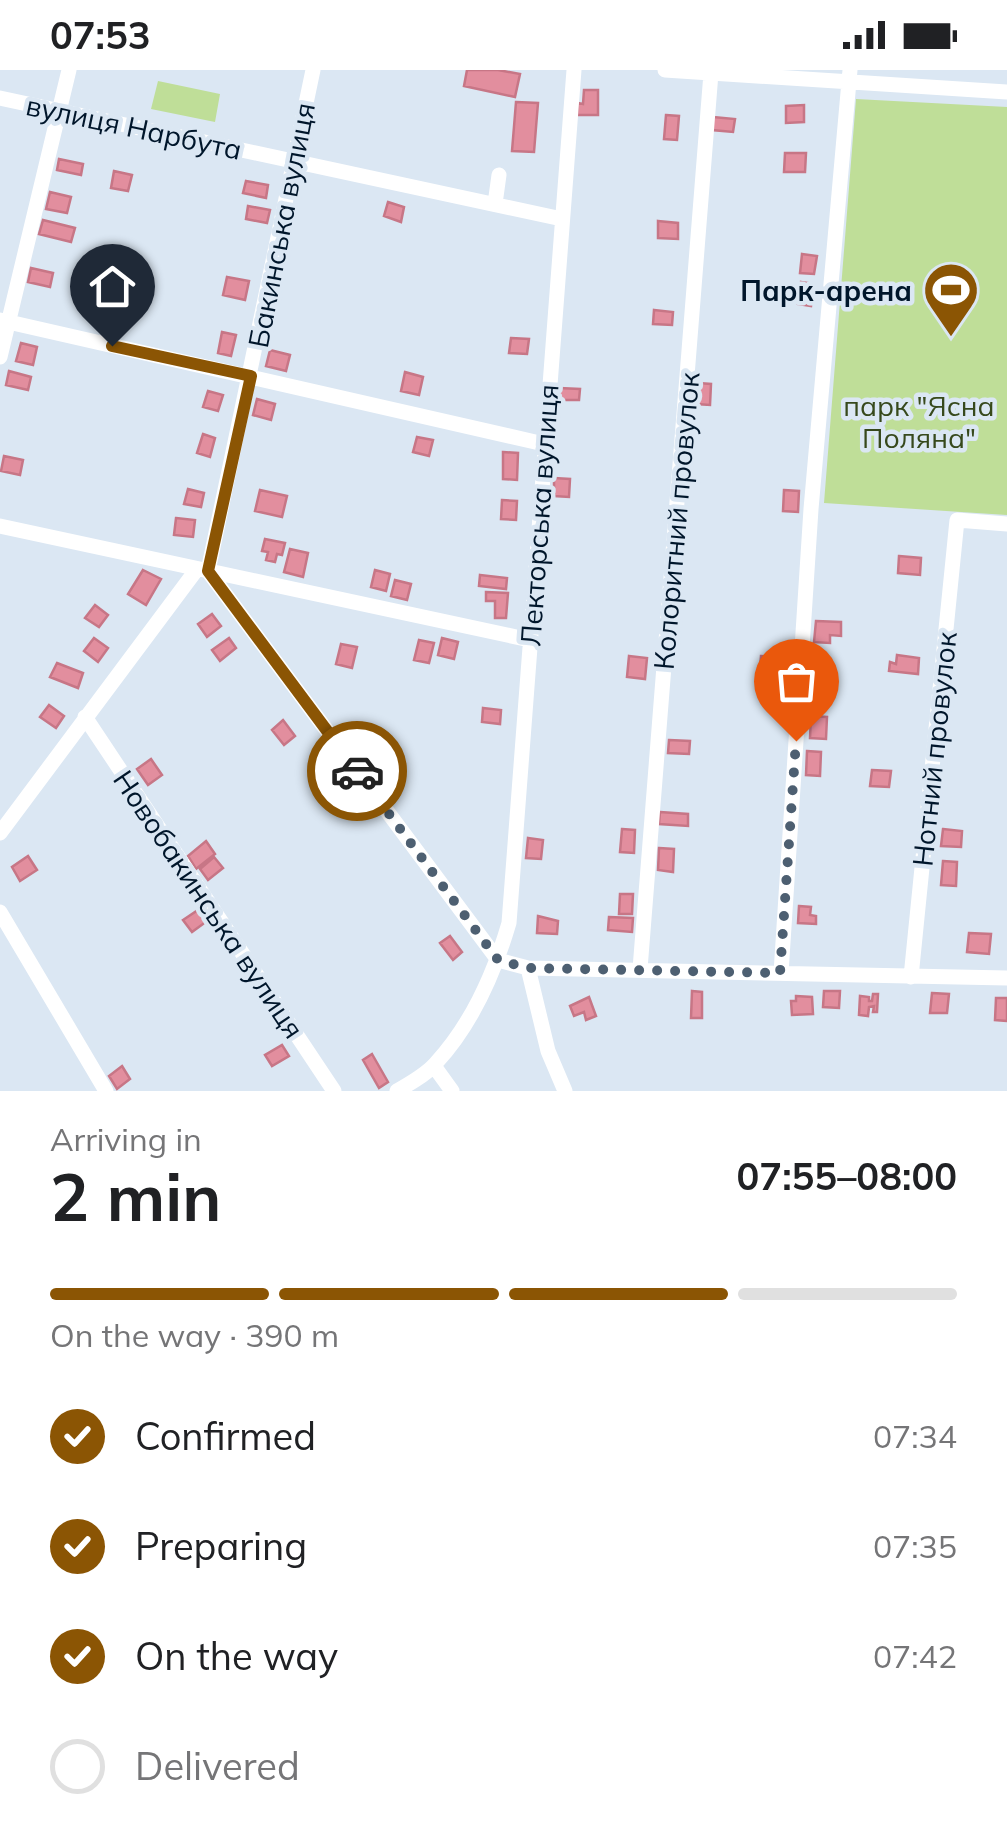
<!DOCTYPE html>
<html lang="en">
<head>
<meta charset="utf-8">
<style>
	:root { --surface:#fff; --page:#f6f6f6; --text:#202124; --muted:#757577; --line:#e0e0e0; --accent:#8b5504 }
	body { margin:0; font-family:Mulish,sans-serif; background:var(--page); color:var(--text); height:100vh; display:flex; flex-direction:column; font-size:38px; white-space:nowrap }
	* { box-sizing:border-box; margin:0 }
	p { font-size:32px; color:var(--muted) }
	.icon { flex:none; width:55px; height:55px; fill:none; stroke:currentColor; stroke-width:2; stroke-linecap:round; stroke-linejoin:round }
	.map { position:relative; height:1021px; overflow:hidden }
	.details { display:flex; flex-direction:column; background:var(--surface); flex:1 }
	.details>* { flex:none }
	.pin { position:absolute; display:grid; place-items:center; width:85px; height:85px; color:#fff; margin:-102px -42px; border-radius:50% 50% 50% 0; rotate:-45deg; box-shadow:0 0 10px #0007 }
	.pin .icon { rotate:45deg }
	.courier { position:absolute; display:grid; place-items:center; width:100px; height:100px; margin:-50px; border:8px solid #8b5504; border-radius:50%; background:#fff; color:#222; box-shadow:0 2px 12px #0007 }
	.overview em { font-style:normal; font-weight:700 }
	.overview div { display:flex; flex-direction:column-reverse }
	.overview { display:flex; align-items:center; justify-content:space-between; height:170px; padding:0 50px }
	h1 { font-size:65px; font-weight:700; line-height:75px }
	.bar { display:grid; grid-template-columns:repeat(4,1fr); gap:15px 10px; align-content:center; height:120px; padding:0 50px }
	.bar i { height:12px; border-radius:8px; background:var(--line) }
	.bar .selected { background:var(--accent) }
	.bar p { grid-column:span 4 }
	ol { padding:0 50px; list-style:none }
	li { display:flex; align-items:center; gap:30px; height:110px }
	li p { margin-inline-start:auto }
	li .icon { padding:10px; border-radius:50%; background:var(--accent); color:#fff; stroke-width:4 }
	li:last-child { color:var(--muted) }
	li i { width:55px; height:55px; border:5px solid var(--line); border-radius:50% }
	.status { display:flex; justify-content:space-between; align-items:center; height:70px; padding:0 50px; background:var(--surface); direction:ltr }
	.status svg { height:28px; fill:currentColor }
	.map>svg:first-child { display:block }
	.green { fill:#bfde98 }
	.building { fill:#e28e9e; stroke:#c77686; stroke-width:2.5 }
	.lines { fill:none; stroke-linecap:round; stroke-linejoin:round }
	.minor { stroke:#fff; stroke-width:15 }
	.done { stroke:#4d5f71; stroke-width:10; stroke-dasharray:0 18 }
	.route { stroke:#8b5504; stroke-width:12 }
	.labels { text-anchor:middle; dominant-baseline:central; stroke-width:9; stroke-linejoin:round; paint-order:stroke }
	.street-label { font-size:28px; fill:#00162b; stroke:#dbe7f3 }
	.poi-label { font-size:28px; font-weight:bold; fill:#00162b; stroke:#dbe7f3; text-anchor:end }
	.park-label { font-size:28px; fill:#37491c; stroke:#dbe7f3 }
</style>
</head>
<body>
<div class="status"><b>07:53</b><svg viewBox="0 0 49 12"><path d="M0 12V9h3v3zM5 12V6h3v6zM10 12V3h3v9zM15 12V0h3v12zM26 1h20v11H26zM47 4h2v5h-2z"/></svg></div>
<div class="map">
<svg width="1007" height="1021" viewBox="0 0 1007 1021">
	<rect width="100%" height="100%" fill="#dbe7f3"/>
	<!-- green -->
	<path class="green" d="M158,11L220,24L215,52L151,39Z
		M856,29L1007,37V445L824,433Z"/>
	<!-- building -->
	<path class="building" d="M467,0H498L520,4L515,27L464,16Z
		M584,20H598V45H577L578,33L583,34Z
		M516,32L538,33L534,82L512,81Z
		M804,35V52L786,53V36Z
		M666,45L679,46L677,70L664,69Z
		M713,47L735,49L733,62L712,60Z
		M785,83H806L805,102H784Z
		M59,89L83,94L81,105L57,100Z
		M114,101L132,105L128,121L111,118Z
		M246,111L268,115L266,128L243,123Z
		M50,122L71,127L67,143L46,139Z
		M388,132L404,137L401,152L384,146Z
		M248,136L270,140L267,153L246,149Z
		M43,150L75,158L71,172L39,164Z
		M658,151L678,153V169L658,168Z
		M802,184L817,186L814,204L800,203Z
		M31,198L53,203L50,217L28,212Z
		M227,207L249,211L245,230L223,225Z
		M801,212L814,214L811,236L798,234Z
		M654,240L673,242L672,255L653,254Z
		M222,262L236,265L231,286L218,283Z
		M511,268L529,269L527,284L509,283Z
		M21,273L37,277L33,295L16,291Z
		M270,280L290,285L286,301L266,296Z
		M9,301L31,307L28,320L6,315Z
		M405,302L423,307L419,325L401,321Z
		M698,313L711,314L710,335L696,334Z
		M559,318L580,319L579,330H558Z
		M208,321L223,325L218,341L203,337Z
		M257,329L275,334L271,350L253,345Z
		M203,364L215,368L210,387L197,383Z
		M417,367L433,370L429,386L413,382Z
		M503,382L518,383L517,410L503,409Z
		M4,386L23,390L20,405L1,401Z
		M554,408L570,409L569,427L554,426Z
		M188,419L204,423L201,437L184,434Z
		M260,420L287,426L282,447L255,441Z
		M784,420L799,421L798,442L783,441Z
		M502,430L517,431L516,450L501,449Z
		M176,448L195,450L193,467L174,465Z
		M265,469L285,473L282,485L277,484L275,492L266,490L268,482L262,481Z
		M290,479L308,483L303,507L284,502Z
		M899,486L921,488L920,505L898,503Z
		M143,500L161,509L146,535L128,524Z
		M375,500L390,504L386,521L371,517Z
		M480,505L507,508L506,519L479,516Z
		M395,510L411,514L407,530L391,526Z
		M486,522L508,523L506,548H495V531H486Z
		M95,535L108,545L99,557L85,548Z
		M212,544L221,556L207,567L198,554Z
		M816,551L841,552V566L830,565V573L814,572Z
		M94,568L108,578L98,592L84,581Z
		M229,568L236,578L220,591L212,580Z
		M442,568L458,572L454,589L438,585Z
		M419,570L434,573L429,593L414,590Z
		M341,574L357,577L352,598L336,594Z
		M897,585L919,588L918,604L889,601L890,592L896,594Z
		M629,586L647,588L645,609L627,607Z
		M761,586L785,588L784,600L760,598Z
		M57,593L83,603L78,618L50,607Z
		M49,635L64,646L56,658L40,647Z
		M483,638L501,640L500,654L482,652Z
		M811,646L827,647L826,669L810,668Z
		M283,650L295,666L284,675L272,660Z
		M669,670L690,671L689,684L668,683Z
		M807,681L821,682L820,706L806,705Z
		M151,689L162,705L148,715L137,699Z
		M872,700L891,701L889,717L870,716Z
		M660,742L688,744V756L659,754Z
		M622,759L635,760L634,783L620,782Z
		M943,759L962,761L961,777L941,776Z
		M528,768L543,770L541,789L526,788Z
		M206,771L215,784L196,799L188,786Z
		M659,778L674,779L673,802L658,800Z
		M28,786L37,800L20,811L12,797Z
		M214,787L223,798L208,810L200,799Z
		M943,791L957,792L956,816L941,815Z
		M620,824H633L632,844H619Z
		M799,836L811,837L810,845L816,846V854L798,853Z
		M198,840L207,851L192,862L183,850Z
		M538,846L558,851L557,864L537,863Z
		M609,847L633,848L632,862L608,860Z
		M969,863L991,864L989,884L967,882Z
		M450,866L462,882L453,890L440,873Z
		M692,921L702,922V948H691Z
		M824,921H840L839,938L823,937Z
		M932,923L949,924L947,943H930Z
		M873,924H878L877,942H873L874,936L869,937L868,946L859,945L860,926L869,927V931H872Z
		M796,926L812,927L813,944L792,945L791,931H796Z
		M589,927L596,946L586,950L584,942L574,946L570,936Z
		M996,928H1007V951L995,950Z
		M282,975L289,986L272,996L265,985Z
		M372,984L388,1012L379,1018L363,990Z
		M122,996L130,1009L117,1019L109,1006Z"/>
	<g class="lines">
		<!-- minor -->
		<path class="minor" d="M313,0L208,501L498,890L528,898L548,981L565,1021
			M665,0L1007,22
			M0,28L562,149
			M495,134L499,105
			M0,250L544,374
			M0,287L69,0
			M0,456L530,570
			M85,647L334,1021
			M0,763L197,499
			M0,842L106,1021
			M528,898L1007,908
			M640,899L711,3
			M781,903L811,439L850,0
			M911,907L957,450L1007,454
			M434,996L452,1021
			M397,1021C410,1013 426,1005 436,993C472,954 494,904 509,853L574,0"/>
	</g>
	<g class="lines">
		<!-- done -->
		<path class="done" d="M357,701L498,890L528,898L780,903L796,671"/>
		<!-- route -->
		<path class="route" d="M112,276L251,306L208,501L357,701"/>
	</g>
	<!-- icons -->
	<defs>
		<g id="stadium-pin" transform="scale(2.875)"><path d="M0 17L-7.5 6A9.5 9.5 0 1 1 7.5 6Z" fill="#8b5504" stroke="#dbe7f3"/><path d="M0-5a6.5 5 0 1 0 0 10a6.5 5 0 1 0 0-10ZM-3.5-1.8h7v3.6h-7Z" fill="#fff"/></g>
	</defs>
	<g fill-rule="evenodd">
		<use href="#stadium-pin" x="951" y="220"/>
	</g>
	<g class="labels">
		<!-- street labels -->
		<g class="street-label">
			<text transform="translate(134 57) rotate(12)">вулиця Нарбута</text>
			<text transform="translate(281 155) rotate(-79)">Бакинська вулиця</text>
			<text transform="translate(539 445) rotate(-86)">Лекторська вулиця</text>
			<text transform="translate(676 451) rotate(-85)">Колоритний провулок</text>
			<text transform="translate(934 679) rotate(-84)">Нотний провулок</text>
			<text transform="translate(209 834) rotate(56)">Новобакинська вулиця</text>
		</g>
		<!-- poi labels -->
		<g class="poi-label">
			<text x="912" y="220">Парк-арена</text>
		</g>
		<!-- park labels -->
		<g class="park-label">
			<text x="919" y="335">парк "Ясна<tspan x="919" dy="32">Поляна"</tspan></text>
		</g>
	</g>
</svg>
<div class="pin" style="left:796px;top:671px;background:#ea580c"><svg class="icon" aria-label="bag" viewBox="0 0 24 24"><path d="M5 8h14l-1 12H6zM9 8a3 3 0 0 1 6 0"/></svg></div>
<div class="pin" style="left:112px;top:276px;background:#1f2937"><svg class="icon" aria-label="home" viewBox="0 0 24 24"><path d="M3 11l9-7 9 7M6 9v11h12V9"/></svg></div>
<div class="courier" style="left:357px;top:701px"><svg class="icon" aria-label="car" viewBox="0 0 24 24"><path d="M5 17H2v-5l4-1 3-4h7l3 4 3 1v5h-3M9 17h6M6 11h13"/><circle cx="7" cy="17" r="2"/><circle cx="17" cy="17" r="2"/></svg></div>
</div>
<section class="details">
<div class="overview"><div><h1>2 min</h1><p>Arriving in</p></div><em>07:55–08:00</em></div>
<div class="bar"><i class="selected"></i><i class="selected"></i><i class="selected"></i><i></i><p>On the way · 390 m</p></div>
<ol>
<li><svg class="icon" aria-label="check" viewBox="0 0 24 24"><path d="M5 12l5 5 9-10"/></svg>Confirmed<p>07:34</p></li>
<li><svg class="icon" aria-label="check" viewBox="0 0 24 24"><path d="M5 12l5 5 9-10"/></svg>Preparing<p>07:35</p></li>
<li><svg class="icon" aria-label="check" viewBox="0 0 24 24"><path d="M5 12l5 5 9-10"/></svg>On the way<p>07:42</p></li>
<li><i></i>Delivered</li>
</ol>
</section>
</body>
</html>
